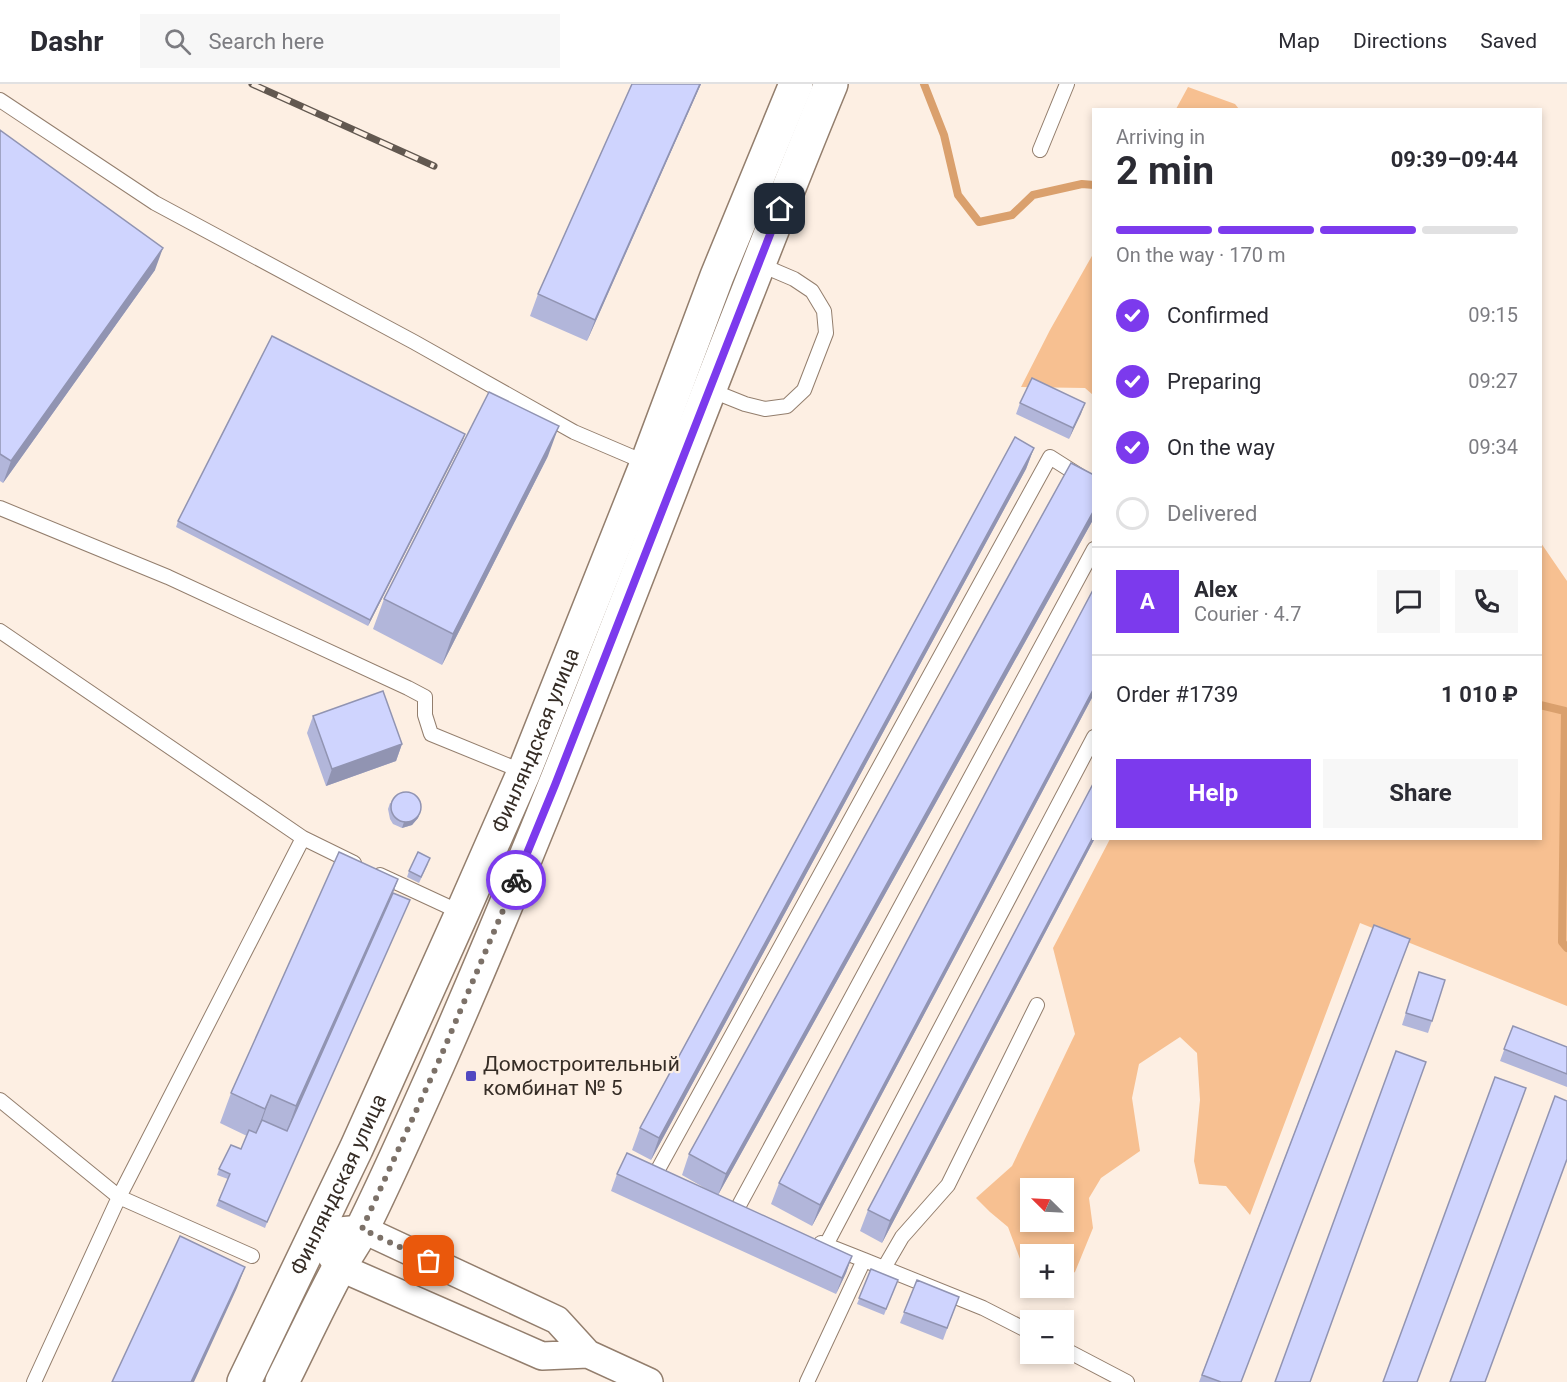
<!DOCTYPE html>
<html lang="en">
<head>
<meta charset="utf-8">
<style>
	:root { --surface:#fff; --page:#f7f7f7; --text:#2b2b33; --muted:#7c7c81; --line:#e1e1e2; --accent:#7c3aed }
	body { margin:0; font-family:Roboto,sans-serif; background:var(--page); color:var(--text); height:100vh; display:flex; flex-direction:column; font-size:22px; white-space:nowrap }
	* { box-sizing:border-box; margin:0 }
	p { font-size:20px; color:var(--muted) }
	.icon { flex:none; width:33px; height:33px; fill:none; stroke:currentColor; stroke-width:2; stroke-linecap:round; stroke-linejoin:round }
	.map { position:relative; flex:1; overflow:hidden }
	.sheet { position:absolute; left:1092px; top:24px; width:450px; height:732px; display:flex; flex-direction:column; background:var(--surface); border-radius:0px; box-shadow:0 3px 9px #0003 }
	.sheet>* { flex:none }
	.needle { width:39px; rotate:294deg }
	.tools { position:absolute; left:1020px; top:1094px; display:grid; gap:12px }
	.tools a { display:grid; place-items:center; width:54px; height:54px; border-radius:0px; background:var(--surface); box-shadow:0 3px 9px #0003; font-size:30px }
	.pin { position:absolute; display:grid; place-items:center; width:51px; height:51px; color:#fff; margin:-26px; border-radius:12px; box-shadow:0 3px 9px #0006 }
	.courier { position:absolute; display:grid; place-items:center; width:60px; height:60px; margin:-30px; border:4px solid #7c3aed; border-radius:50%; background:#fff; color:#222; box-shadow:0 2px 8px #0007 }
	.overview em { font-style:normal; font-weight:700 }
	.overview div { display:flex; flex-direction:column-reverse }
	.overview { display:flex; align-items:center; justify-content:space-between; height:102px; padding:0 24px }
	h1 { font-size:39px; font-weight:700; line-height:45px }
	.bar { display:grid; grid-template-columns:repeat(4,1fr); gap:9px 6px; align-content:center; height:72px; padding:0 24px }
	.bar i { height:8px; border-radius:4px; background:var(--line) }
	.bar .active { background:var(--accent) }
	.bar p { grid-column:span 4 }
	.line { display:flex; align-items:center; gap:15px; padding:0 24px; border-top:2px solid var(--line) }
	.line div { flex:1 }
	.round { display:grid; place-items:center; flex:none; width:63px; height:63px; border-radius:0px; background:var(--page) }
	ol { padding:0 24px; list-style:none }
	li { display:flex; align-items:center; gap:18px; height:66px }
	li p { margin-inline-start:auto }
	li .icon { padding:6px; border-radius:50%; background:var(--accent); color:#fff; stroke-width:4 }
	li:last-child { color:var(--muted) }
	li i { width:33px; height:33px; border:3px solid var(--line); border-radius:50% }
	.cta { display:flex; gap:12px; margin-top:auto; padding:12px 24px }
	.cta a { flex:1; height:69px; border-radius:0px; background:var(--accent); color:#fff; font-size:24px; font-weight:700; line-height:69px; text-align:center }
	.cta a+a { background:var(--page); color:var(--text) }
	header { display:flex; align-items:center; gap:36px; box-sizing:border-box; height:84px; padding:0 30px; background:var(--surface); border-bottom:2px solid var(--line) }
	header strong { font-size:28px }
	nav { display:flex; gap:33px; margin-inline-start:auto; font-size:21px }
	.search { width:420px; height:54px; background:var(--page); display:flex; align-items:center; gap:15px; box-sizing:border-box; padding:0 21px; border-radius:0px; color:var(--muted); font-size:22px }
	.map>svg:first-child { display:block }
	.green { fill:#f7c091; fill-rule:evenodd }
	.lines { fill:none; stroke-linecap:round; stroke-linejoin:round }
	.stream { stroke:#daa06d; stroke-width:8 }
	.lane-casing { stroke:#937e6d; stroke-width:16 }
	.street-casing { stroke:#937e6d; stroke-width:30 }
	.secondary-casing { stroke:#937e6d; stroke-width:36 }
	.lane { stroke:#fff; stroke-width:14 }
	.street { stroke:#fff; stroke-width:27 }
	.secondary { stroke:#fff; stroke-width:33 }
	.rail-casing { stroke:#625850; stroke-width:7 }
	.rail { stroke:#fdefe3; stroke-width:4.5; stroke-dasharray:14; stroke-linecap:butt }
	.wall { fill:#b2b6da }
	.shaded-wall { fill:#9194b2 }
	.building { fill:#cfd4fe; stroke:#9194b2; stroke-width:1.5 }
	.done { stroke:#7c7168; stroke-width:6; stroke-dasharray:0 10.8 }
	.route { stroke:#7c3aed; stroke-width:8 }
	.poi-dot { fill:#5249c1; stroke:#fdefe3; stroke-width:2 }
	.labels { text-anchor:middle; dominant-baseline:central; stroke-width:4.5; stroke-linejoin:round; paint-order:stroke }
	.street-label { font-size:21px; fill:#362d26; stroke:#fdefe3 }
	.poi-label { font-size:21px; fill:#362d26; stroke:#fdefe3; text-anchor:start }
</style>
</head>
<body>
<header>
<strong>Dashr</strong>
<div class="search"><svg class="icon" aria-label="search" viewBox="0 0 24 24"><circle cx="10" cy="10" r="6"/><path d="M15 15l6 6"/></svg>Search here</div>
<nav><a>Map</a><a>Directions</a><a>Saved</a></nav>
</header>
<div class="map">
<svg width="1567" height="1298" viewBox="0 0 1567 1298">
	<rect width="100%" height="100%" fill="#fdefe3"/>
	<!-- green -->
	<path class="green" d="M1188,3L1235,20L1239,25H1176Z
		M1093,170V311L1085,304L1021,303L1050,246Z
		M1541,459L1567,497V922L1360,839L1250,1131L1226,1102L1199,1100L1194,1077L1200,1016L1197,969L1180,953L1139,980L1132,1014L1140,1067L1101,1094L1089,1114L1093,1144L1075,1188L1064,1194V1170H1030V1186L1023,1183L1008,1143L990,1128L976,1114L1012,1082L1075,950L1053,864L1110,755L1540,754ZM1030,1104H1064V1137H1030Z"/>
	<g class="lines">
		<!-- stream -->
		<path class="stream" d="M924,0L944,51L958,111L979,138L1012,131L1033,111L1082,100L1094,101
			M1540,621L1565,627L1562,858L1567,864"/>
		<!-- lane casing -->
		<g class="lane-casing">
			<path id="lane" d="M0,16L155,119L414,258L574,348L649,380
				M1040,66L1067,0
				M710,306L745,320L765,325L787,322L804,306L826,249L824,227L812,207L794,195L759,180
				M0,424L168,493L408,604L425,613V631L431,650L524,688
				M0,547L303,754L354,779
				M380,791L462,829
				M0,1016L119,1113L252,1172
				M664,1095L655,1091L1050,373L1094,401
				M736,1127L1094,465
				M826,1161L1094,653
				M864,1176L983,1224L1030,1248
				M884,1184L902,1153L948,1101L1037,921
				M1064,1265L1127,1298
				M34,1298L119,1113L303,754
				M807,1298L864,1176L821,1159"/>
		</g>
		<!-- street casing -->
		<g class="street-casing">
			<path id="street" d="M316,1149L362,1145L557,1236L588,1270L649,1298
				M328,1167L339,1183L542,1272L588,1270"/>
		</g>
		<!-- secondary casing -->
		<g class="secondary-casing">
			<g id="secondary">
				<path id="s1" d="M244,1298L356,1065L462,829L524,688L647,379L717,192L796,0"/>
				<path d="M282,1298C301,1260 319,1221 339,1184C347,1169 357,1156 364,1141C390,1088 414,1034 438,980C580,658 697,325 831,0"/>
			</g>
		</g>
		<!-- lane -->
		<use href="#lane" class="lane"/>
		<!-- street -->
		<use href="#street" class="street"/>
		<!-- secondary -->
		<use href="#secondary" class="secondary"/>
		<!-- rail casing -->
		<g class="rail-casing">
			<path id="rail" d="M252,0L434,82"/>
		</g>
		<!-- rail -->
		<use href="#rail" class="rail"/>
	</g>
	<!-- wall -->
	<path class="wall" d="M632,0H701L587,257L530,232L538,210Z
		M0,46L155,186L3,399L0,397Z
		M1020,319H1085L1069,355L1016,330Z
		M465,350L368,542L176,443L178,437Z
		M1034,364L1026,385L651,1076L632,1066L640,1044Z
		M548,372L442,581L373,545L384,515Z
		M1094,391V434L718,1111L852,1172L846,1189L836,1210L611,1107L617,1090L715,1110L682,1091L689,1070Z
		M1094,504V610L812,1142L771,1120L779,1099Z
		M313,632L402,660L396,677L326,702L307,649Z
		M390,719L420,728L418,734L412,741L402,744L393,740L390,735L388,725Z
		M1094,754H1095L882,1159L860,1147L868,1126Z
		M428,780L419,799L407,793L409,787Z
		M398,795L265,1144L216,1122L228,1095L217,1091L219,1085L241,1065L247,1052L220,1039L231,1009Z
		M1374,841L1241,1298H1199Z
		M1419,888L1432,937L1428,949L1402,941Z
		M1513,942L1567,963V1003L1500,977Z
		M871,1185L898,1196L884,1231L857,1220Z
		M917,1196L959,1213L943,1256L900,1239Z"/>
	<!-- shaded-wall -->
	<path class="shaded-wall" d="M700,0H701L587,257L595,236Z
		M163,164L155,186L3,399L11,377Z
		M1085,319L1081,330L1069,355L1073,344Z
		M559,342L548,372L442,581L453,550Z
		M465,350L463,356L368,542L370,536Z
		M1034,364L1026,385L651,1076L659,1054Z
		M1094,426V434L718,1111L726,1090Z
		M1094,604V610L812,1142L820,1121Z
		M402,660L396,677L326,702L332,685Z
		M420,728L418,734L412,741L402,744L404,738Z
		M1094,751V754H1095L882,1159L890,1137Z
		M398,795L387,825L285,1053L296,1022Z
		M271,1011L260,1042L254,1055L265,1025Z
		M852,1172L846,1189L836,1210L842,1194Z
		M245,1183L237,1204L194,1298H191Z"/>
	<!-- building -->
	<path class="building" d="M632,0H700L595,236L538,210Z
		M0,46L163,164L11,377L0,370Z
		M272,252L465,350L370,536L178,437Z
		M1032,294L1085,319L1073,344L1020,319Z
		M489,308L559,342L453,550L384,515Z
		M1015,353L1034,364L659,1054L640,1044Z
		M1071,379L1094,391V426L726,1090L689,1070Z
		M1094,504V604L820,1121L779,1099Z
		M383,607L402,660L332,685L313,632Z
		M1094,698V751L890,1137L868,1126Z
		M391 723a15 15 0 1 1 30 0a15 15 0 1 1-30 0Z
		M339,768L398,795L296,1022L271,1011L265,1025L231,1009Z
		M418,768L430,774L421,793L409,787Z
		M393,809L410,816L267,1138L219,1116L230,1090L219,1085L231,1061L241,1065L249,1046L256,1049L262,1036L287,1047Z
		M1374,841L1410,855L1241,1298H1221L1202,1291Z
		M1419,888L1445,896L1432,937L1406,929Z
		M1513,942L1567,963V990L1504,965Z
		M1396,967L1426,978L1310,1298H1275Z
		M1495,993L1526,1004L1417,1298H1383Z
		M1555,1012L1567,1017V1075L1485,1298H1450Z
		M627,1069L852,1172L842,1194L617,1090Z
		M180,1152L245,1183L191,1298H112Z
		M871,1185L898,1196L886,1225L859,1214Z
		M917,1196L959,1213L947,1244L904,1228Z"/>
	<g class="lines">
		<!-- done -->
		<path class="done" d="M429,1177L362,1145L438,979L516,796"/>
		<!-- route -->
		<path class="route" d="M516,796L555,701L780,125"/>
	</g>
	<!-- markers -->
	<rect class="poi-dot" x="465" y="986" width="12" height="12" rx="3"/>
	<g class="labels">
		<!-- street labels -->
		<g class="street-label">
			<text stroke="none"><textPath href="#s1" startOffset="705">Финляндская улица</textPath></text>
			<text stroke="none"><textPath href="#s1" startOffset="219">Финляндская улица</textPath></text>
		</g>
		<!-- poi labels -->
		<g class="poi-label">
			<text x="483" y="980">Домостроительный<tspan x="483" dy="24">комбинат № 5</tspan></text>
		</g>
	</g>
</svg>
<div class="tools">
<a><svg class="needle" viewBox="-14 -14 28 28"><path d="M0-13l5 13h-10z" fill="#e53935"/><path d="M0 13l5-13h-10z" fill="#7c7c81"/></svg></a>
<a>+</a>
<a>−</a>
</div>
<div class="pin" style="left:429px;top:1177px;background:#ea580c"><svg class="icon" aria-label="bag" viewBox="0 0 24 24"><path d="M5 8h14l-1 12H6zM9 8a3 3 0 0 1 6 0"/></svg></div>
<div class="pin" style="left:780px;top:125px;background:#1f2937"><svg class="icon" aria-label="home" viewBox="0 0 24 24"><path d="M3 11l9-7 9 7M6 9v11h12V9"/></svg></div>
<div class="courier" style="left:516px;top:796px"><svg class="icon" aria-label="bike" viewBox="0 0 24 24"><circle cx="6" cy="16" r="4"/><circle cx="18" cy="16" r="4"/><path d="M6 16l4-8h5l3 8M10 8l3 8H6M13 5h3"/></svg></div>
<section class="sheet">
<div class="overview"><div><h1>2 min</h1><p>Arriving in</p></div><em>09:39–09:44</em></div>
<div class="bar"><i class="active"></i><i class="active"></i><i class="active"></i><i></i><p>On the way · 170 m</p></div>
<ol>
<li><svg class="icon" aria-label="check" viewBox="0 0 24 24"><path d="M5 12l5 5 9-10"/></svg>Confirmed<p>09:15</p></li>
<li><svg class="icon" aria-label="check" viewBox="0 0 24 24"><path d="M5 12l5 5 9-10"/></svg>Preparing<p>09:27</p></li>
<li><svg class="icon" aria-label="check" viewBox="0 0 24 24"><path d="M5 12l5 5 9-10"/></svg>On the way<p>09:34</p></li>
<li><i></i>Delivered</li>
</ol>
<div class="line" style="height:108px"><b class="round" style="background:var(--accent);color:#fff">A</b><div><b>Alex</b><p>Courier · 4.7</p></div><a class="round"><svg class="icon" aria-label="chat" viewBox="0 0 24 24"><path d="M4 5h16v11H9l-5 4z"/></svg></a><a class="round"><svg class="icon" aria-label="phone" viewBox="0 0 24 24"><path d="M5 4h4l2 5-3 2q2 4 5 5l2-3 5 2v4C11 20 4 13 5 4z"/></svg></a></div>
<div class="line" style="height:78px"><div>Order #1739</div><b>1 010 ₽</b></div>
<div class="cta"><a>Help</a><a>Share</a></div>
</section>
</div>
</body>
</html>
